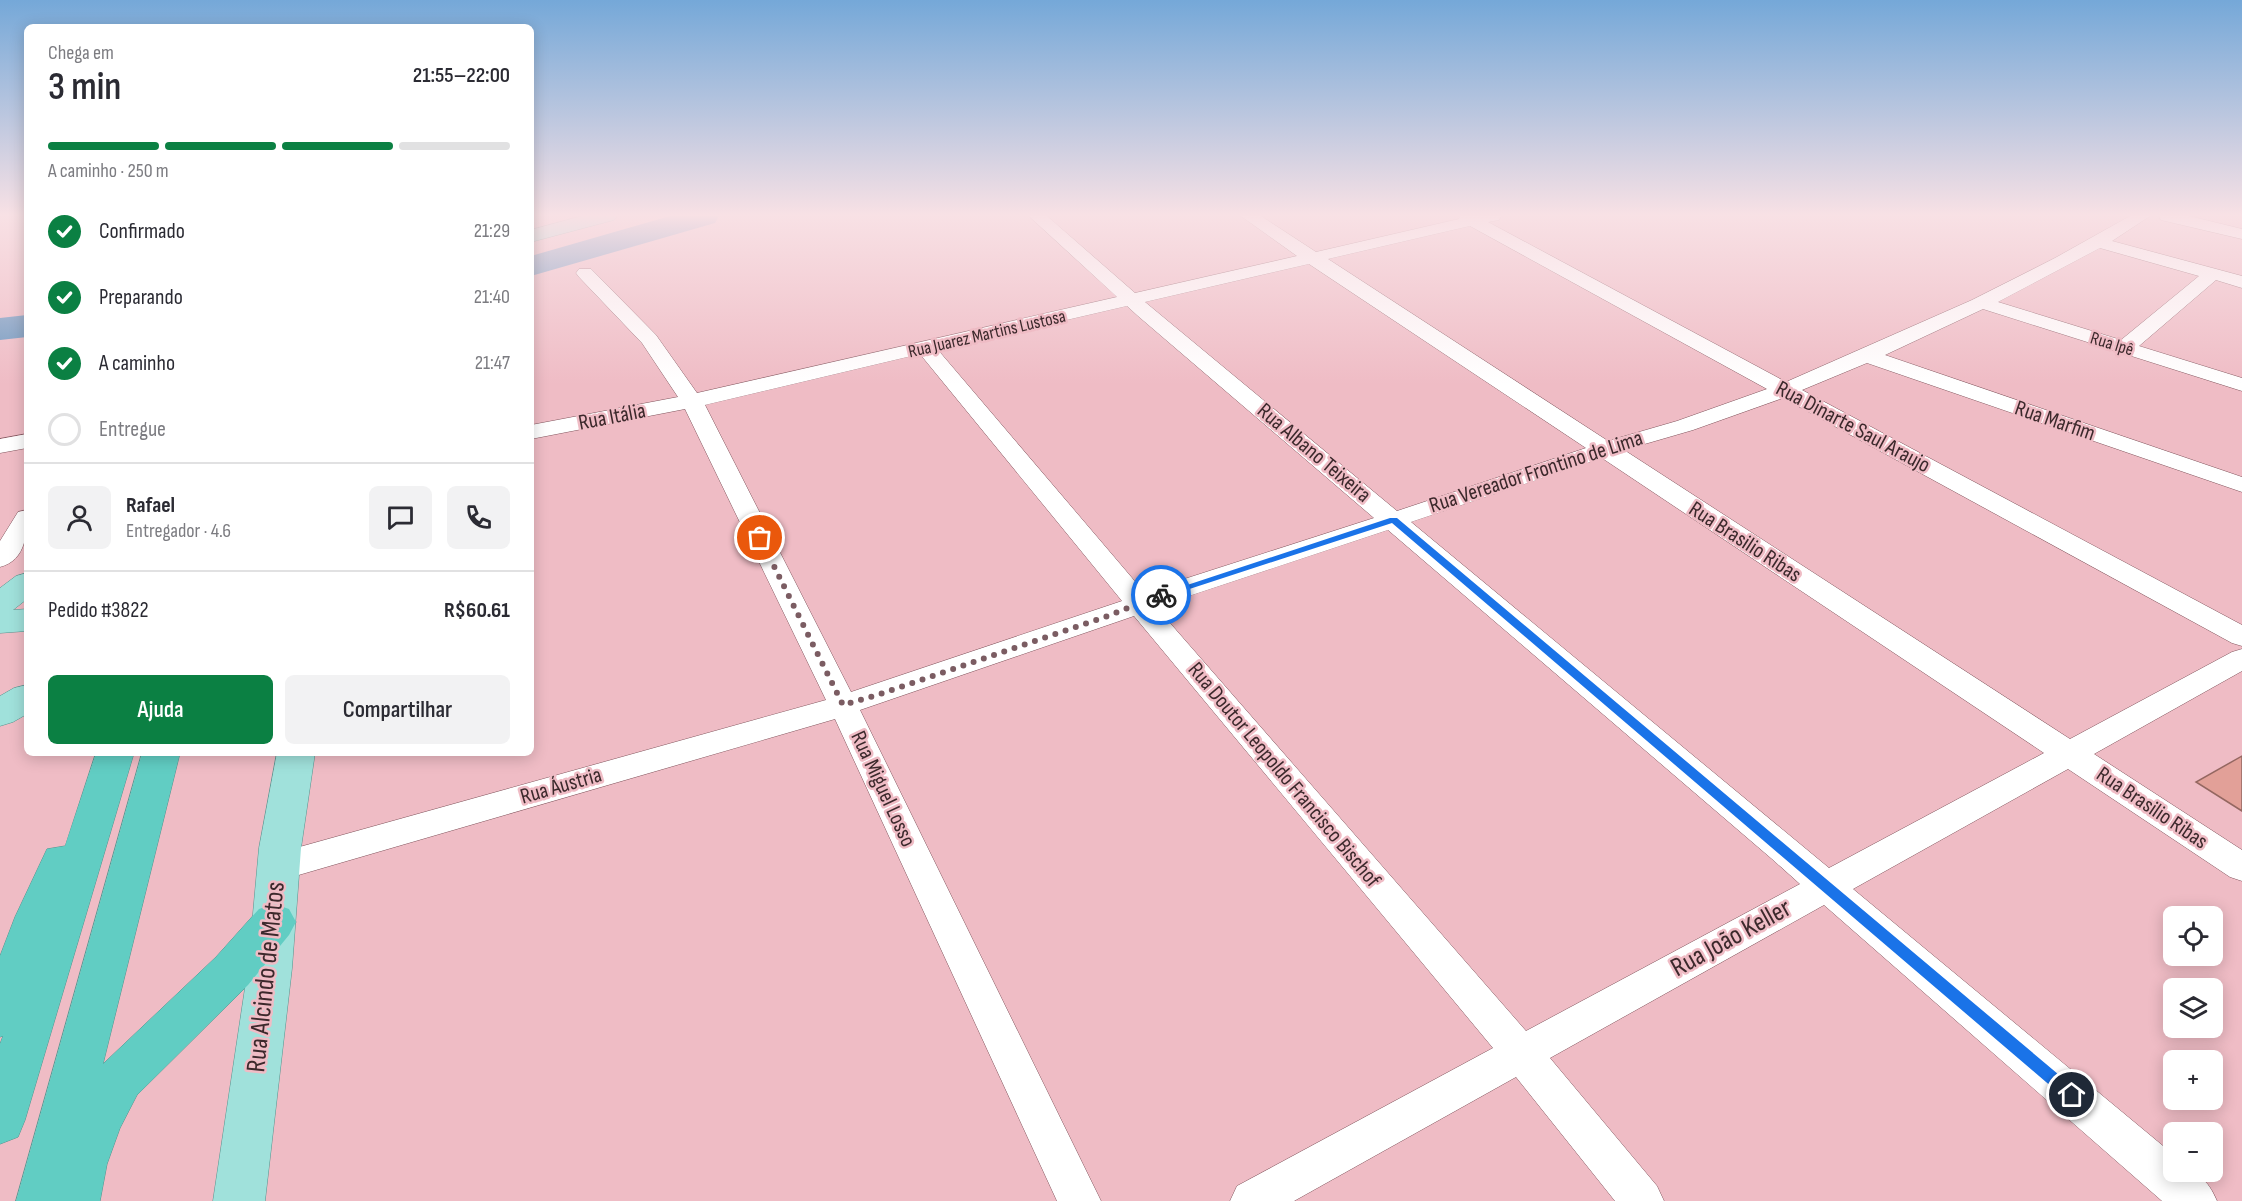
<!DOCTYPE html>
<html lang="pt">
<head>
<meta charset="utf-8">
<style>
	:root { --surface:#fff; --page:#f2f2f3; --text:#2b2b33; --muted:#7c7c81; --line:#e1e1e2; --accent:#0b8043 }
	body { margin:0; font-family:"Sofia Sans Condensed",sans-serif; background:var(--page); color:var(--text); height:100vh; display:flex; flex-direction:column; font-size:22px; white-space:nowrap }
	* { box-sizing:border-box; margin:0 }
	p { font-size:20px; color:var(--muted) }
	.icon { flex:none; width:33px; height:33px; fill:none; stroke:currentColor; stroke-width:2; stroke-linecap:round; stroke-linejoin:round }
	.map { position:relative; flex:1; overflow:hidden }
	.side { position:absolute; left:24px; top:24px; width:510px; height:732px; display:flex; flex-direction:column; background:var(--surface); border-radius:9px; box-shadow:0 3px 15px #0003 }
	.side>* { flex:none }
	.fabs { position:absolute; left:2163px; top:906px; display:grid; gap:12px }
	.fabs a { display:grid; place-items:center; width:60px; height:60px; border-radius:9px; background:var(--surface); box-shadow:0 3px 15px #0003; font-size:30px }
	.pin { position:absolute; display:grid; place-items:center; width:51px; height:51px; color:#fff; margin:-26px; border:3px solid #fff; border-radius:50%; box-shadow:0 2px 6px #0007 }
	.courier { position:absolute; display:grid; place-items:center; width:60px; height:60px; margin:-30px; border:4px solid #1a73e8; border-radius:50%; background:#fff; color:#222; box-shadow:0 2px 8px #0007 }
	.overview em { font-style:normal; font-weight:600 }
	.overview div { display:flex; flex-direction:column-reverse }
	.overview { display:flex; align-items:center; justify-content:space-between; height:102px; padding:0 24px }
	h1 { font-size:39px; font-weight:600; line-height:45px }
	.bar { display:grid; grid-template-columns:repeat(4,1fr); gap:9px 6px; align-content:center; height:72px; padding:0 24px }
	.bar i { height:8px; border-radius:4px; background:var(--line) }
	.bar .on { background:var(--accent) }
	.bar p { grid-column:span 4 }
	.line { display:flex; align-items:center; gap:15px; padding:0 24px; border-top:2px solid var(--line) }
	.line div { flex:1 }
	.round { display:grid; place-items:center; flex:none; width:63px; height:63px; border-radius:9px; background:var(--page) }
	ol { padding:0 24px; list-style:none }
	li { display:flex; align-items:center; gap:18px; height:66px }
	li p { margin-inline-start:auto }
	li .icon { padding:6px; border-radius:50%; background:var(--accent); color:#fff; stroke-width:4 }
	li:last-child { color:var(--muted) }
	li i { width:33px; height:33px; border:3px solid var(--line); border-radius:50% }
	.cta { display:flex; gap:12px; margin-top:auto; padding:12px 24px }
	.cta a { flex:1; height:69px; border-radius:9px; background:var(--accent); color:#fff; font-size:24px; font-weight:600; line-height:69px; text-align:center }
	.cta a+a { background:var(--page); color:var(--text) }
	.map>svg:first-child { display:block }
	.lines { fill:none; stroke-linecap:round; stroke-linejoin:round }
	.river { fill:#6895bf; fill-rule:evenodd }
	.building { fill:#e2a098; stroke:#946761; stroke-width:1.5 }
	.minor-casing { stroke:#81555d; stroke-width:1 }
	.major-casing { stroke:#54948e; stroke-width:1 }
	.highway-casing { stroke:#54948e; stroke-width:1 }
	.minor { fill:#fff; fill-rule:evenodd }
	.major { fill:#a0e1db; fill-rule:evenodd }
	.highway { fill:#61cdc3; fill-rule:evenodd }
	.route { fill:#1a73e8 }
	.done { stroke:#7b5c62; stroke-width:6; stroke-dasharray:0 10.8 }
	.labels { text-anchor:middle; dominant-baseline:central; stroke-width:5; stroke-linejoin:round; paint-order:stroke }
	.far-street-label { font-size:18px; fill:#3c292c; stroke:#efbcc5 }
	.street-label { font-size:22px; fill:#3c292c; stroke:#efbcc5 }
	.near-street-label { font-size:27px; fill:#3c292c; stroke:#efbcc5 }
</style>
</head>
<body>
<div class="map">
<svg width="2242" height="1201" viewBox="0 0 2242 1201">
	<rect width="100%" height="100%" fill="#efbcc5"/>
	<g class="lines">
		<!-- river -->
		<path class="river" d="M670,216H719L715,223L531,276V256Z
			M27,315V337L0,340V318Z"/>
	</g>
	<!-- building -->
	<path class="building" d="M2242,756V811L2196,782Z"/>
	<g class="lines">
		<!-- minor casing -->
		<g class="minor-casing">
			<path id="minor" d="M1029,216H1047L1135,293L1297,256L1241,216H1261L1316,252L1459,219L1460,216H1501L1499,220L1488,222L1786,382L1972,300L2055,258L2130,216H2150L2112,241L2242,276V288L2216,280L2139,346L2242,378V391L1983,309L1885,355L2242,477V492L1867,363L1802,390L2242,625V646L2232,643L1783,398L1693,430L1624,450L2070,739L2232,652L2242,649V671L2094,754L2242,850V881L2230,877L2068,769L1853,889L2174,1155V1172C2198,1172 2207,1178 2217,1201H2162L1824,905L1550,1058L1657,1186L1664,1201H1615L1516,1077L1294,1201H1230L1237,1186L1493,1048L1134,616L860,710L1101,1201H1057L835,719L278,881L266,877L261,867L266,857L278,853L826,700L685,409L531,439V425L678,397L642,343L579,277L576,273L579,269H591L656,335L697,393L1117,297ZM1470,226L1767,389L1677,421L1608,441L1328,259ZM2100,248L2199,276L2121,340L1998,302ZM1309,264L1586,448L1397,511L1145,302ZM1127,306L1138,316L1374,518L1144,592L938,350ZM920,354L1122,601L851,692L705,405ZM1602,458L2044,753L1829,868L1411,522ZM1388,530L1772,859L1800,884L1526,1031L1156,607Z
				M2159,216H2189L2242,229V239L2161,220Z
				M27,434V448L0,453V439Z
				M27,510C27,532 27,560 0,567V541L18,512Z"/>
		</g>
		<!-- major casing -->
		<g class="major-casing">
			<path id="major" d="M582,216H617L614,220L531,242V230Z
				M27,573V599L13,610L27,609V631L0,633V588L16,576Z
				M27,685V714L13,722L0,726V696L14,688Z
				M277,753H315L301,848L292,968L265,1201H213L248,968L259,848Z"/>
		</g>
		<!-- highway casing -->
		<g class="highway-casing">
			<path id="highway" d="M96,753H134L25,1120L18,1137L0,1144V1044L3,1036L0,1037V956L15,917L47,849L65,846Z
				M142,753H180L103,1064L216,957L259,909L274,904L289,909L296,922L289,935L248,985L137,1095L120,1128L107,1164L100,1201H16Z"/>
		</g>
		<!-- minor -->
		<use href="#minor" class="minor"/>
		<!-- major -->
		<use href="#major" class="major"/>
		<!-- highway -->
		<use href="#highway" class="highway"/>
	</g>
	<!-- sky -->
	<linearGradient id="sky" x2="0" y2="1"><stop stop-color="#75a8d8"/><stop offset="0.56" stop-color="#f8e1e5"/><stop offset="1" stop-color="#f8e1e5" stop-opacity="0"/></linearGradient>
	<rect width="2242" height="384" fill="url(#sky)"/>
	<!-- route -->
	<path class="route" d="M1390,518H1397L2077,1090L2079,1095L2077,1100L2072,1102L2067,1100L1392,523L1165,597L1157,595Z"/>
	<g class="lines">
		<!-- done -->
		<path class="done" d="M760,538L843,705L877,695L1105,617L1161,595"/>
	</g>
	<g class="labels">
		<!-- far-street labels -->
		<g class="far-street-label">
			<text transform="translate(987 334) rotate(-13)">Rua Juarez Martins Lustosa</text>
			<text transform="translate(2112 344) rotate(17)">Rua Ipê</text>
		</g>
		<!-- street labels -->
		<g class="street-label">
			<text transform="translate(612 417) rotate(-11)">Rua Itália</text>
			<text transform="translate(2055 421) rotate(19)">Rua Marfim</text>
			<text transform="translate(1853 427) rotate(28)">Rua Dinarte Saul Araujo</text>
			<text transform="translate(1314 453) rotate(40)">Rua Albano Teixeira</text>
			<text transform="translate(1536 472) rotate(-18)">Rua Vereador Frontino de Lima</text>
			<text transform="translate(1745 542) rotate(33)">Rua Brasilio Ribas</text>
			<text transform="translate(1284 775) rotate(50)">Rua Doutor Leopoldo Francisco Bischof</text>
			<text transform="translate(561 786) rotate(-16)">Rua Áustria</text>
			<text transform="translate(883 789) rotate(65)">Rua Miguel Losso</text>
			<text transform="translate(2152 808) rotate(34)">Rua Brasilio Ribas</text>
		</g>
		<!-- near-street labels -->
		<g class="near-street-label">
			<text transform="translate(1731 938) rotate(-29)">Rua João Keller</text>
			<text transform="translate(266 977) rotate(-84)">Rua Alcindo de Matos</text>
		</g>
	</g>
</svg>
<div class="fabs">
<a><svg class="icon" aria-label="locate" viewBox="0 0 24 24"><circle cx="12" cy="12" r="6"/><path d="M12 2v4M12 18v4M2 12h4M18 12h4"/></svg></a>
<a><svg class="icon" aria-label="layers" viewBox="0 0 24 24"><path d="M12 4l9 5-9 5-9-5zM3 14l9 5 9-5"/></svg></a>
<a>+</a>
<a>−</a>
</div>
<div class="pin" style="left:760px;top:538px;background:#ea580c"><svg class="icon" aria-label="bag" viewBox="0 0 24 24"><path d="M5 8h14l-1 12H6zM9 8a3 3 0 0 1 6 0"/></svg></div>
<div class="pin" style="left:2072px;top:1095px;background:#1f2937"><svg class="icon" aria-label="home" viewBox="0 0 24 24"><path d="M3 11l9-7 9 7M6 9v11h12V9"/></svg></div>
<div class="courier" style="left:1161px;top:595px"><svg class="icon" aria-label="bike" viewBox="0 0 24 24"><circle cx="6" cy="16" r="4"/><circle cx="18" cy="16" r="4"/><path d="M6 16l4-8h5l3 8M10 8l3 8H6M13 5h3"/></svg></div>
<section class="side">
<div class="overview"><div><h1>3 min</h1><p>Chega em</p></div><em>21:55–22:00</em></div>
<div class="bar"><i class="on"></i><i class="on"></i><i class="on"></i><i></i><p>A caminho · 250 m</p></div>
<ol>
<li><svg class="icon" aria-label="check" viewBox="0 0 24 24"><path d="M5 12l5 5 9-10"/></svg>Confirmado<p>21:29</p></li>
<li><svg class="icon" aria-label="check" viewBox="0 0 24 24"><path d="M5 12l5 5 9-10"/></svg>Preparando<p>21:40</p></li>
<li><svg class="icon" aria-label="check" viewBox="0 0 24 24"><path d="M5 12l5 5 9-10"/></svg>A caminho<p>21:47</p></li>
<li><i></i>Entregue</li>
</ol>
<div class="line" style="height:108px"><a class="round"><svg class="icon" aria-label="person" viewBox="0 0 24 24"><circle cx="12" cy="8" r="4"/><path d="M4 21q1-7 8-7t8 7"/></svg></a><div><b>Rafael</b><p>Entregador · 4.6</p></div><a class="round"><svg class="icon" aria-label="chat" viewBox="0 0 24 24"><path d="M4 5h16v11H9l-5 4z"/></svg></a><a class="round"><svg class="icon" aria-label="phone" viewBox="0 0 24 24"><path d="M5 4h4l2 5-3 2q2 4 5 5l2-3 5 2v4C11 20 4 13 5 4z"/></svg></a></div>
<div class="line" style="height:78px"><div>Pedido #3822</div><b>R$60.61</b></div>
<div class="cta"><a>Ajuda</a><a>Compartilhar</a></div>
</section>
</div>
</body>
</html>
